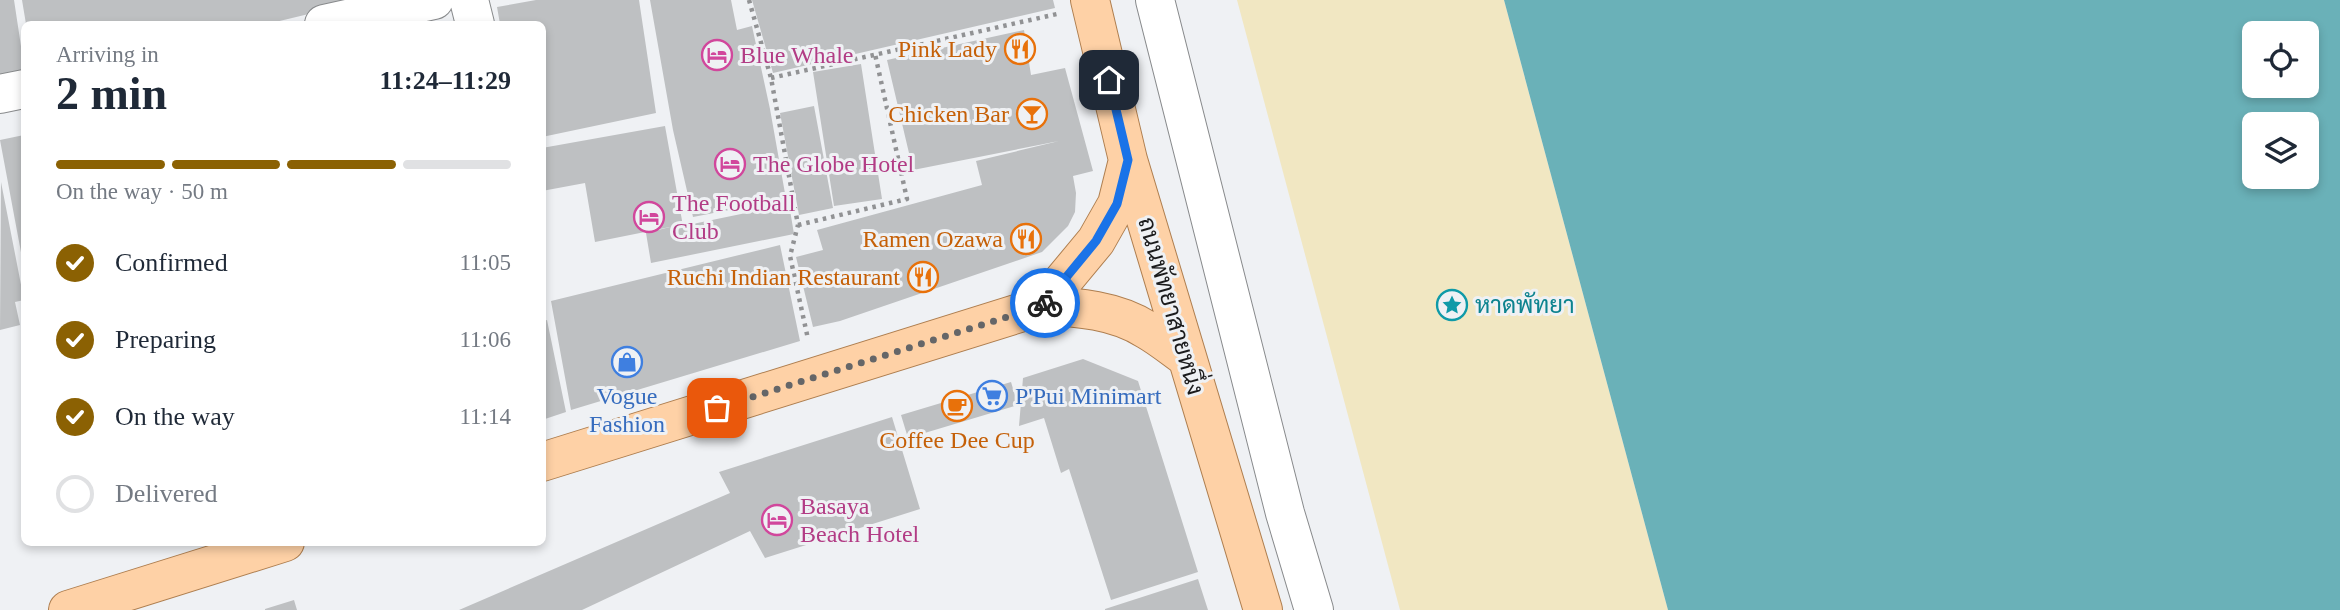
<!DOCTYPE html>
<html lang="en">
<head>
<meta charset="utf-8">
<style>
	:root { --surface:#fff; --page:#f6f6f7; --text:#1f2937; --muted:#747a83; --line:#e0e1e3; --accent:#8b6103 }
	body { margin:0; font-family:"Times New Roman",Sarabun,serif; background:var(--page); color:var(--text); height:100vh; display:flex; flex-direction:column; font-size:26px; white-space:nowrap }
	* { box-sizing:border-box; margin:0 }
	p { font-size:23px; color:var(--muted) }
	.icon { flex:none; width:38px; height:38px; fill:none; stroke:currentColor; stroke-width:2; stroke-linecap:round; stroke-linejoin:round }
	.map { position:relative; flex:1; overflow:hidden }
	.drawer { position:absolute; left:21px; top:21px; width:525px; height:525px; display:flex; flex-direction:column; background:var(--surface); border-radius:10px; box-shadow:0 4px 10px #0003 }
	.drawer>* { flex:none }
	.controls { position:absolute; left:2242px; top:21px; display:grid; gap:14px }
	.controls a { display:grid; place-items:center; width:77px; height:77px; border-radius:10px; background:var(--surface); box-shadow:0 4px 10px #0003; font-size:35px }
	.pin { position:absolute; display:grid; place-items:center; width:60px; height:60px; color:#fff; margin:-30px; border-radius:14px; box-shadow:0 4px 10px #0006 }
	.courier { position:absolute; display:grid; place-items:center; width:70px; height:70px; margin:-35px; border:5px solid #1a73e8; border-radius:50%; background:#fff; color:#222; box-shadow:0 2px 9px #0007 }
	.overview em { font-style:normal; font-weight:700 }
	.overview div { display:flex; flex-direction:column-reverse }
	.overview { display:flex; align-items:center; justify-content:space-between; height:119px; padding:0 35px }
	h1 { font-size:46px; font-weight:700; line-height:52px }
	.bar { display:grid; grid-template-columns:repeat(4,1fr); gap:10px 7px; align-content:center; height:84px; padding:0 35px }
	.bar i { height:9px; border-radius:5px; background:var(--line) }
	.bar .selected { background:var(--accent) }
	.bar p { grid-column:span 4 }
	ol { padding:0 35px; list-style:none }
	li { display:flex; align-items:center; gap:21px; height:77px }
	li p { margin-inline-start:auto }
	li .icon { padding:7px; border-radius:50%; background:var(--accent); color:#fff; stroke-width:4 }
	li:last-child { color:var(--muted) }
	li i { width:38px; height:38px; border:4px solid var(--line); border-radius:50% }
	.map>svg:first-child { display:block }
	.sand { fill:#f1e7c2 }
	.water { fill:#6ab1b8; fill-rule:evenodd }
	.building { fill:#bec0c2 }
	.lines { fill:none; stroke-linecap:round; stroke-linejoin:round }
	.minor-casing { stroke:#888a8c; stroke-width:40 }
	.major-casing { stroke:#ae7e4f; stroke-width:40 }
	.path { stroke:#919294; stroke-width:4.5; stroke-dasharray:3.5 5; stroke-linecap:butt }
	.minor { stroke:#fff; stroke-width:38 }
	.major { stroke:#fed1a6; stroke-width:38 }
	.done { stroke:#656668; stroke-width:7; stroke-dasharray:0 12.6 }
	.route { stroke:#1a73e8; stroke-width:9 }
	.labels { text-anchor:middle; dominant-baseline:central; stroke-width:6; stroke-linejoin:round; paint-order:stroke }
	.food-label { font-size:24px; fill:#c56008; stroke:#eff1f4; text-anchor:end }
	.hotel-label { font-size:24px; fill:#b23c85; stroke:#eff1f4; text-anchor:start }
	.culture-label { font-size:24px; fill:#0d838f; stroke:#eff1f4; text-anchor:start }
	.street-label { font-size:24px; fill:#1b1b1c; stroke:#eff1f4 }
	.shop-label { font-size:24px; fill:#366cbe; stroke:#eff1f4 }
</style>
</head>
<body>
<div class="map">
<svg width="2340" height="610" viewBox="0 0 2340 610">
	<rect width="100%" height="100%" fill="#eff1f4"/>
	<!-- sand -->
	<path class="sand" d="M1237,0H1504L1668,610H1400Z"/>
	<!-- water -->
	<path class="water" d="M1504,0H2340V610H1668ZM2254,33H2306V86H2254ZM2254,124H2306V177H2254Z"/>
	<!-- building -->
	<path class="building" d="M0,0H14L24,66V73L0,78Z
		M22,0H363V1L267,24H26Z
		M536,0H639L656,113L542,137V24H500L497,7Z
		M650,0H731L737,30L752,26L770,109L786,199L693,217L673,130Z
		M752,0H1053L1055,8L773,73Z
		M1024,30L1031,75L1065,68L1093,171L1073,176L1076,193L1075,212L1068,226L1042,252L840,321L813,327L796,257L823,250L817,230L982,185L976,161L1059,141L913,170L887,60Z
		M861,64L882,199L834,206L813,72Z
		M814,106L833,208L799,215L780,113Z
		M665,126L683,226L789,204L794,234L651,263L646,233L670,227L595,242L585,183L542,191V148Z
		M24,135V263H23L0,140Z
		M1,182L24,300L15,302L20,325L0,330Z
		M780,245L800,341L571,410L551,301Z
		M547,320L566,412L542,420V321Z
		M1083,359L1138,381L1198,572L1111,600L1069,469L1061,473L1044,418L1019,426L1023,378Z
		M1011,382L1018,405L908,438L901,415Z
		M892,417L920,509L765,558L750,531L582,610H459L730,493L719,472Z
		M1198,579L1208,610H1105V609Z
		M294,600L297,610H265V609Z"/>
	<g class="lines">
		<!-- minor casing -->
		<g class="minor-casing">
			<path id="minor" d="M469,0L475,24
				M1155,0L1285,513L1314,610
				M324,24L434,0
				M0,94L24,89"/>
		</g>
		<!-- major casing -->
		<g class="major-casing">
			<path id="major" d="M1090,0L1128,160L1263,610
				M1042,306L1096,241L1117,204L1128,160
				M542,462L1042,306C1077,307 1116,310 1147,330C1161,338 1173,348 1187,358
				M68,610L285,542"/>
		</g>
		<!-- path -->
		<path class="path" d="M749,0L771,78L798,225L790,256L808,339
			M771,78L1057,14
			M798,225L907,199L875,54"/>
		<!-- minor -->
		<use href="#minor" class="minor"/>
		<!-- major -->
		<use href="#major" class="major"/>
	</g>
	<g class="lines">
		<!-- done -->
		<path class="done" d="M717,408L1042,306L1045,303"/>
		<!-- route -->
		<path class="route" d="M1045,303L1096,241L1117,204L1128,160L1109,80"/>
	</g>
	<!-- icons -->
	<defs>
		<g id="restaurant-ring" transform="scale(1.575)"><circle r="9.5" fill="#eff1f4" stroke="#e8710a" stroke-width="1.5"/><path d="M-5-6h1v4h1v-4h1v4h1v-4h1v5L-1.5 .5V6h-2V.5L-5-1ZM5-6V6H3V1.5H1.5Q1.5-4 5-6Z" fill="#e8710a"/></g>
		<g id="hotel-ring" transform="scale(1.575)"><circle r="9.5" fill="#eff1f4" stroke="#d1479c" stroke-width="1.5"/><path d="M-6-4.5h1.5V1H6V5H4.5V3h-9V5H-6ZM-4 0a1.8 1.8 0 1 1 3.6 0ZM.5 0V-2.5h3Q6-2.5 6 0Z" fill="#d1479c"/></g>
		<g id="bar-ring" transform="scale(1.575)"><circle r="9.5" fill="#eff1f4" stroke="#e8710a" stroke-width="1.5"/><path d="M-6-5H6L.8 .8V4.5H3.5V6h-7V4.5H-.8V.8Z" fill="#e8710a"/></g>
		<g id="sight-ring" transform="scale(1.575)"><circle r="9.5" fill="#eff1f4" stroke="#0f9aa8" stroke-width="1.5"/><path d="M0-6L1.8-2.2L6-1.7L2.9 1.2L3.7 5.4L0 3.3L-3.7 5.4L-2.9 1.2L-6-1.7L-1.8-2.2Z" fill="#0f9aa8"/></g>
		<g id="shop-ring" transform="scale(1.575)"><circle r="9.5" fill="#eff1f4" stroke="#3f7fe0" stroke-width="1.5"/><path d="M-5-2.5h2.3a2.7 3.5 0 0 1 5.4 0H5L5.5 6h-11ZM-1.5-2.5h3a1.5 2.3 0 0 0-3 0Z" fill="#3f7fe0"/></g>
		<g id="supermarket-ring" transform="scale(1.575)"><circle r="9.5" fill="#eff1f4" stroke="#3f7fe0" stroke-width="1.5"/><path d="M-6-5.5h2.5l.6 2H6L4.5 2H-2.5L-4.4-4H-6ZM-1.5 3.2a1.3 1.3 0 1 0 .1 0ZM3 3.2a1.3 1.3 0 1 0 .1 0Z" fill="#3f7fe0"/></g>
		<g id="cafe-ring" transform="scale(1.575)"><circle r="9.5" fill="#eff1f4" stroke="#e8710a" stroke-width="1.5"/><path d="M-5.5-4.5H6V0H3Q3 3.5 0 3.5H-2.5Q-5.5 3.5-5.5 0ZM3-3.2v2h1.7v-2ZM-6 4.5H4V6H-6Z" fill="#e8710a"/></g>
	</defs>
	<g fill-rule="evenodd">
		<use href="#restaurant-ring" x="1020" y="49"/>
		<use href="#hotel-ring" x="717" y="55"/>
		<use href="#bar-ring" x="1032" y="114"/>
		<use href="#hotel-ring" x="730" y="164"/>
		<use href="#hotel-ring" x="649" y="217"/>
		<use href="#restaurant-ring" x="1026" y="239"/>
		<use href="#restaurant-ring" x="923" y="277"/>
		<use href="#sight-ring" x="1452" y="305"/>
		<use href="#shop-ring" x="627" y="362"/>
		<use href="#supermarket-ring" x="992" y="396"/>
		<use href="#cafe-ring" x="957" y="406"/>
		<use href="#hotel-ring" x="777" y="520"/>
	</g>
	<g class="labels">
		<!-- food labels -->
		<g class="food-label">
			<text x="997" y="49">Pink Lady</text>
			<text x="1009" y="114">Chicken Bar</text>
			<text x="1003" y="239">Ramen Ozawa</text>
			<text x="900" y="277">Ruchi Indian Restaurant</text>
			<text x="957" y="440" text-anchor="middle">Coffee Dee Cup</text>
		</g>
		<!-- hotel labels -->
		<g class="hotel-label">
			<text x="740" y="55">Blue Whale</text>
			<text x="753" y="164">The Globe Hotel</text>
			<text x="672" y="203">The Football<tspan x="672" dy="28">Club</tspan></text>
			<text x="800" y="506">Basaya<tspan x="800" dy="28">Beach Hotel</tspan></text>
		</g>
		<!-- culture labels -->
		<g class="culture-label">
			<text x="1475" y="305">หาดพัทยา</text>
		</g>
		<!-- street labels -->
		<g class="street-label">
			<text transform="translate(1171 306) rotate(74)">ถนนพัทยาสายหนึ่ง</text>
		</g>
		<!-- shop labels -->
		<g class="shop-label">
			<text x="627" y="396">Vogue<tspan x="627" dy="28">Fashion</tspan></text>
			<text x="1015" y="396" text-anchor="start">P'Pui Minimart</text>
		</g>
	</g>
</svg>
<div class="controls">
<a><svg class="icon" aria-label="locate" viewBox="0 0 24 24"><circle cx="12" cy="12" r="6"/><path d="M12 2v4M12 18v4M2 12h4M18 12h4"/></svg></a>
<a><svg class="icon" aria-label="layers" viewBox="0 0 24 24"><path d="M12 4l9 5-9 5-9-5zM3 14l9 5 9-5"/></svg></a>
</div>
<div class="pin" style="left:717px;top:408px;background:#ea580c"><svg class="icon" aria-label="bag" viewBox="0 0 24 24"><path d="M5 8h14l-1 12H6zM9 8a3 3 0 0 1 6 0"/></svg></div>
<div class="pin" style="left:1109px;top:80px;background:#1f2937"><svg class="icon" aria-label="home" viewBox="0 0 24 24"><path d="M3 11l9-7 9 7M6 9v11h12V9"/></svg></div>
<div class="courier" style="left:1045px;top:303px"><svg class="icon" aria-label="bike" viewBox="0 0 24 24"><circle cx="6" cy="16" r="4"/><circle cx="18" cy="16" r="4"/><path d="M6 16l4-8h5l3 8M10 8l3 8H6M13 5h3"/></svg></div>
<section class="drawer">
<div class="overview"><div><h1>2 min</h1><p>Arriving in</p></div><em>11:24–11:29</em></div>
<div class="bar"><i class="selected"></i><i class="selected"></i><i class="selected"></i><i></i><p>On the way · 50 m</p></div>
<ol>
<li><svg class="icon" aria-label="check" viewBox="0 0 24 24"><path d="M5 12l5 5 9-10"/></svg>Confirmed<p>11:05</p></li>
<li><svg class="icon" aria-label="check" viewBox="0 0 24 24"><path d="M5 12l5 5 9-10"/></svg>Preparing<p>11:06</p></li>
<li><svg class="icon" aria-label="check" viewBox="0 0 24 24"><path d="M5 12l5 5 9-10"/></svg>On the way<p>11:14</p></li>
<li><i></i>Delivered</li>
</ol>
</section>
</div>
</body>
</html>
